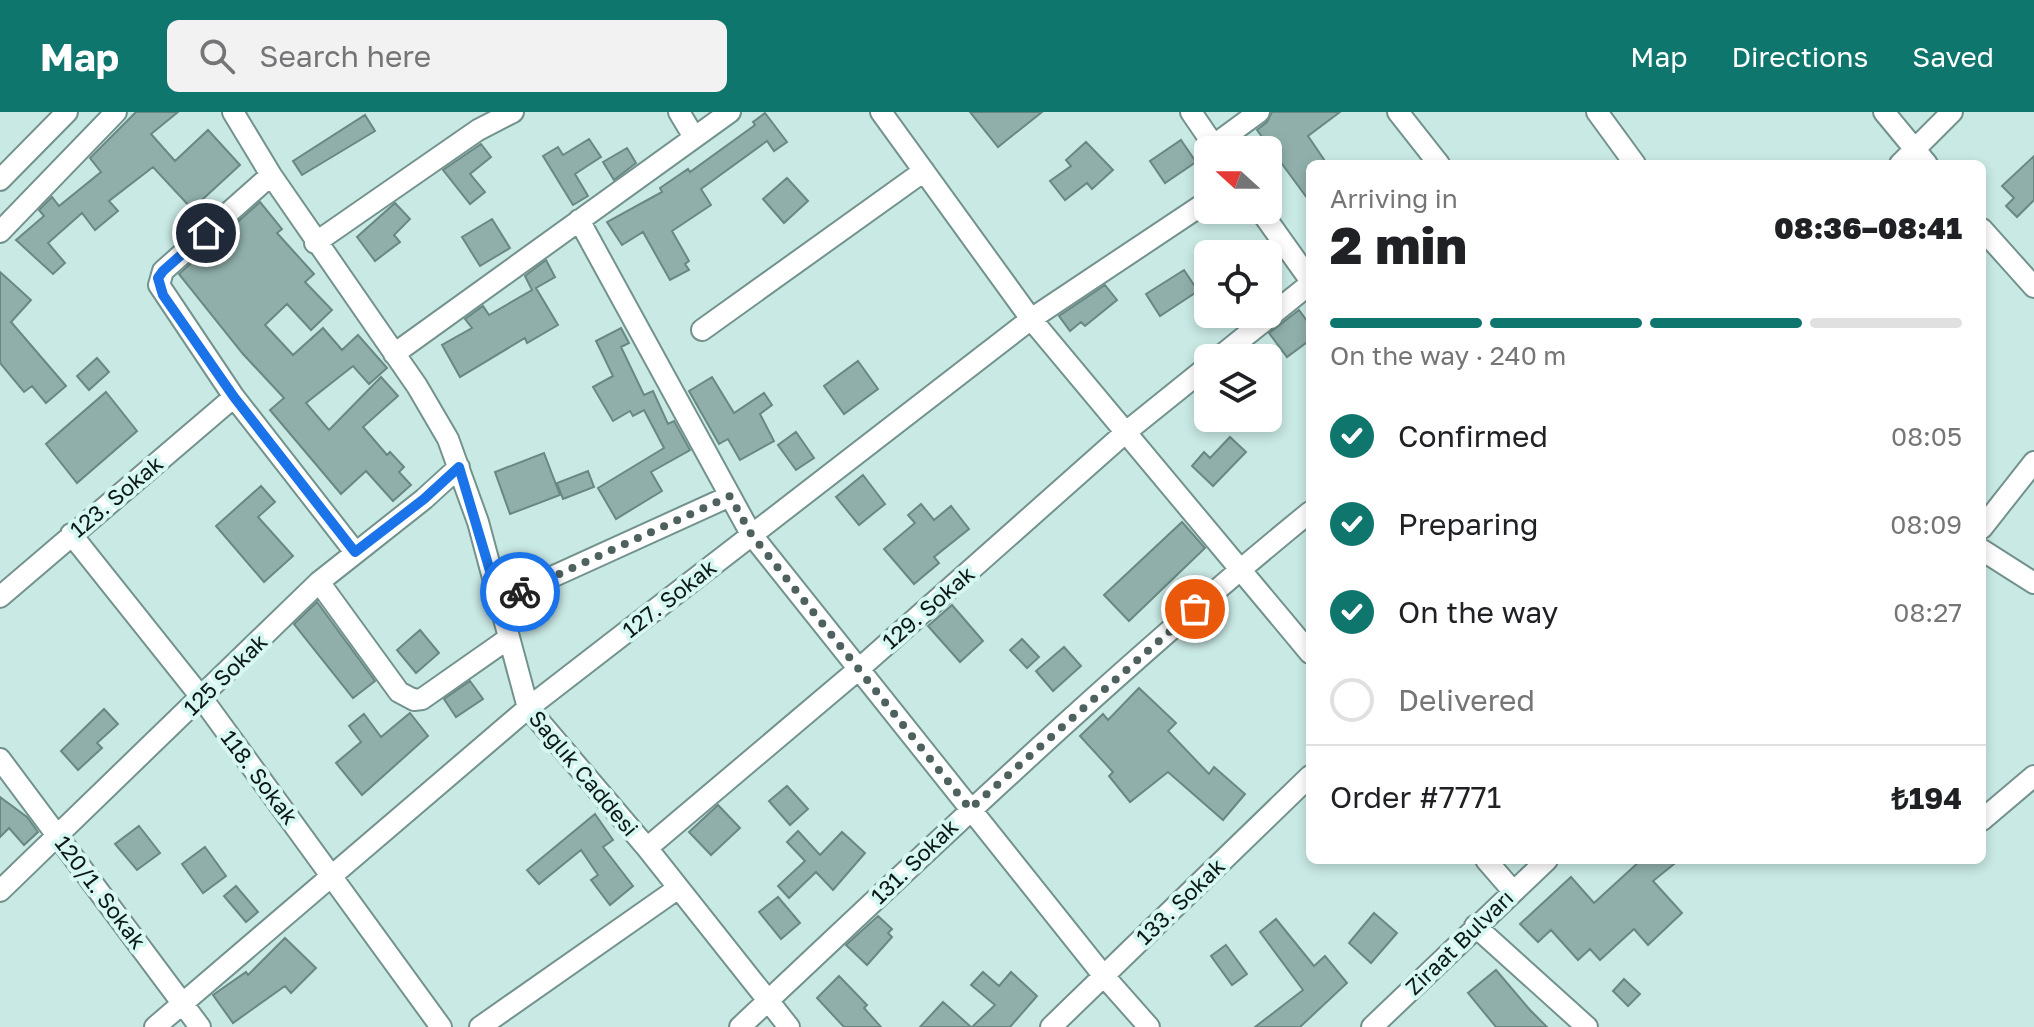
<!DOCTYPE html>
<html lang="en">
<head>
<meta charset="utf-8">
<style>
	:root { --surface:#fff; --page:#f2f2f2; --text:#202124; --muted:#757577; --line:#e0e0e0; --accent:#0f766e }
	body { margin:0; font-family:"Golos Text",sans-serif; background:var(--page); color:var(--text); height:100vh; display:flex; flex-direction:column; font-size:30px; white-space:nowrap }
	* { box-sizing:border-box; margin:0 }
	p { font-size:26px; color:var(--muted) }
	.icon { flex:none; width:44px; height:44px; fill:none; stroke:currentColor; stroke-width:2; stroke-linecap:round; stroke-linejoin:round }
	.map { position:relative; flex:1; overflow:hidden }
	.panel { position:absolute; left:1306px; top:48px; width:680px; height:704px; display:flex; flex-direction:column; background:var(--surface); border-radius:12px; box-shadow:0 4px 12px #0003 }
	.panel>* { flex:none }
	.needle { width:52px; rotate:291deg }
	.buttons { position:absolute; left:1194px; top:24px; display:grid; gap:16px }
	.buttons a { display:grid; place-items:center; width:88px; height:88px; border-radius:12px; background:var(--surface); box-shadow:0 4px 12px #0003; font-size:40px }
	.pin { position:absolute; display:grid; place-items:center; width:68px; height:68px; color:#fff; margin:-34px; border:4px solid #fff; border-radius:50%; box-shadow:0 2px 8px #0007 }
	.courier { position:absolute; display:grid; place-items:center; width:80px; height:80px; margin:-40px; border:6px solid #1a73e8; border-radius:50%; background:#fff; color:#222; box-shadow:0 2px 10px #0007 }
	.overview em { font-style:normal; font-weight:800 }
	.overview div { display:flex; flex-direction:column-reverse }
	.overview { display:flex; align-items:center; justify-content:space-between; height:136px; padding:0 24px }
	h1 { font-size:52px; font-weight:800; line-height:60px }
	.bar { display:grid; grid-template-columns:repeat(4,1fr); gap:12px 8px; align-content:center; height:96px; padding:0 24px }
	.bar i { height:10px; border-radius:6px; background:var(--line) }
	.bar .current { background:var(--accent) }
	.bar p { grid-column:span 4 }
	.line { display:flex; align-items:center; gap:20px; padding:0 24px; border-top:2px solid var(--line) }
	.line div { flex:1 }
	ol { padding:0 24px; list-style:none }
	li { display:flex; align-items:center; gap:24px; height:88px }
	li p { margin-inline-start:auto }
	li .icon { padding:8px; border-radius:50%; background:var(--accent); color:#fff; stroke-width:4 }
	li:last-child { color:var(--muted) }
	li i { width:44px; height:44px; border:4px solid var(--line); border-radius:50% }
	header { display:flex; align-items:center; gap:48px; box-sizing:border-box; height:112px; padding:0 40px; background:var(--accent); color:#fff }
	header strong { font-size:38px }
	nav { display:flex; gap:44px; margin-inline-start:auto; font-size:28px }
	.search { width:560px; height:72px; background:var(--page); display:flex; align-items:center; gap:20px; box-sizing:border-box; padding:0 28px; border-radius:12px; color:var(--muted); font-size:30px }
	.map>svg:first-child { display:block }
	.building { fill:#90afab; stroke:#698783; stroke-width:2 }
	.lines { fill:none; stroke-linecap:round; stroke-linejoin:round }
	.minor-casing { stroke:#73928d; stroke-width:24 }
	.minor { stroke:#fff; stroke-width:20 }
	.done { stroke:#4e615e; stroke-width:8; stroke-dasharray:0 14.4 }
	.route { stroke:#1a73e8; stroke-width:10 }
	.labels { text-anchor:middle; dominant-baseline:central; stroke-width:8; stroke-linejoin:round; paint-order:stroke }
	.street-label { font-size:22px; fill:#0c1816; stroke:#d6f7f2 }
</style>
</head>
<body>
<header>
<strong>Map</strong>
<div class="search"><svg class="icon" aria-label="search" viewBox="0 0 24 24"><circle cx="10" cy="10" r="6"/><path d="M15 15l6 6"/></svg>Search here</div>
<nav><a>Map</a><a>Directions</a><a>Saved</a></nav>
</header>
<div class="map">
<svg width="2034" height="915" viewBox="0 0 2034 915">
	<rect width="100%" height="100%" fill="#c9e9e5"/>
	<!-- building -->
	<path class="building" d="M136,0H178L151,22L175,49L208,18L240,53L192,97L153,55L109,89L118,99L95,118L82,101L48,131L65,151L53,162L16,128L44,104L39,98L52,85L59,94L101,60L90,46Z
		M970,0H1042L998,35Z
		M1272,0H1340L1308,24L1327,52H1310V90L1257,18L1267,10Z
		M765,1L787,30L774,39L767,29L701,77L711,93L672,119L689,149L685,152L689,158L670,168L643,120L622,133L607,110L662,80L660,76L688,57L690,60L755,13L753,10Z
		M365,3L375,19L302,63L293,49Z
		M589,27L601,45L575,62L588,84L573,93L543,44L558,35L563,43Z
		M1181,28L1196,50L1165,71L1150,49Z
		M1086,30L1113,58L1092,77L1087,71L1065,88L1050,69L1071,54L1066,48Z
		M481,32L491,45L470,62L485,80L470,92L443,58Z
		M627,36L636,51L614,68L603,50Z
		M2034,44V88L2017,105L2006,94L2014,86L2002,74Z
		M787,66L808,89L784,111L763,87Z
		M260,90L282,117L277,121L314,162L305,170L332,198L311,218L287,192L265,213L293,243L323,216L342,238L358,223L387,256L369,272L353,254L306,291L329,318L381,265L398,284L363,315L387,343L390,340L404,355L399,360L411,373L393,389L366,359L341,382L270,298L284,286L243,242L179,162Z
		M395,91L410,107L394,123L400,130L375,149L357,125Z
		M492,107L510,136L480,154L462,125Z
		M546,148L555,165L536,176L558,213L527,231L525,226L460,265L442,233L472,216L465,207L483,194L489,203L532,178L525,164Z
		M1184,158L1198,179L1160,204L1146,182Z
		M0,160L31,188L11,210L66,274L46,291L32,274L24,280L0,251Z
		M1105,173L1117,188L1085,214L1081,210L1070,219L1059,204Z
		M1299,198L1310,213V228L1287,245L1269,221Z
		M621,216L629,231L621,235L644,283L653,279L668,312L674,309L690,338L651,360L662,379L616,407L598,376L664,336L644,298L633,304L630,299L613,309L593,275L613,264L596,229Z
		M97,246L109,260L89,278L77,264Z
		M858,249L878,277L844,302L824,274Z
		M712,265L734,301L764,281L772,293L760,302L774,329L740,348L728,327L719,332L689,279Z
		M106,280L137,319L77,371L46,332Z
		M796,320L814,346L796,358L778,333Z
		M1230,325L1246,340L1213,374L1192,354L1204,340L1210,346Z
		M544,341L560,383L510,402L495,360Z
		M588,359L594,375L563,387L557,371Z
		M863,363L885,392L859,413L836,385Z
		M261,374L275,390L258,405L293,444L264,470L216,414Z
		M921,392L934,408L951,394L969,417L934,445L939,451L914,472L884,437L915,411L908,403Z
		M1182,410L1205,436L1129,509L1104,483Z
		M317,490L375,569L353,586L294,512Z
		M952,493L983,529L960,550L928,514Z
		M420,518L439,541L416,561L397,538Z
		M1022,527L1039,545L1027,556L1010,538Z
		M1064,535L1081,554L1053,579L1036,559Z
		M470,569L483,587L456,605L444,587Z
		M1139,576L1176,611L1168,619L1209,662L1214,655L1245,682L1223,708L1168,660L1130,690L1109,664L1113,660L1080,624L1103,602L1108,608Z
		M104,597L118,612L97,631L102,636L78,658L61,639Z
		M410,601L428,624L362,683L336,651L361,630L349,614L364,602L381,625Z
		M787,674L808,697L790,713L769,689Z
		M0,685L27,705L38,720L24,733L9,716L0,725Z
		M718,693L740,716L711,743L689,720Z
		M595,702L613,728L603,735L633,774L610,793L591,768L598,763L581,738L539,772L527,758Z
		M139,714L160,741L137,758L115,732Z
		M798,719L820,743L842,720L865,741L833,778L816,760L789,786L778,774L805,749L787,730Z
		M205,735L226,764L203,781L182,752Z
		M1641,748H1679L1653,769L1682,801L1648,833L1634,817L1600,848L1590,837L1578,848L1551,818L1538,830L1520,812L1571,765L1594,791Z
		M236,774L258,800L246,810L224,784Z
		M778,785L800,811L781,827L759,800Z
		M1374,801L1397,821L1371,851L1349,831Z
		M878,804L892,817L888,821L892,825L867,853L846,833Z
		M1276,807L1314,854L1325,844L1347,871L1300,915H1255L1303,878L1260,820Z
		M285,826L316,856L291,881L285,874L233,911L213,883L246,860L248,863Z
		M1226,833L1247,862L1232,873L1211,844Z
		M1496,858L1530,898L1547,915H1496L1468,881Z
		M983,860L999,874L1011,860L1037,884L1010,915H972L995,893L971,873Z
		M839,864L867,893L864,896L881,915H844L817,886Z
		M1624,867L1640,882L1628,894L1613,879Z
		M943,890L971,915H920Z"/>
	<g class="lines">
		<!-- minor casing -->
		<g class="minor-casing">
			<path id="minor" d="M233,0L271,63L417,274L448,327L478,410L528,596L647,736L789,915
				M679,0L694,25
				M881,0L1031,207L1310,541
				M1191,0L1217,38
				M1398,0L1439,52
				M1597,0L1635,52
				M1884,0L1927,52
				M1214,33L1259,0
				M1900,52L1952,0
				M271,63L163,159L159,173L234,285L355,440
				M0,68L67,0
				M1260,98L1310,168
				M579,108L751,422L1103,863L1149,915
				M1982,117L2034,175
				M0,120L116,0
				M315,131L478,18L513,0
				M702,218L924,59
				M394,242L730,0
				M1218,246L1310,172
				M1982,416L2034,350
				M71,422L201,585L441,915
				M1982,438L2034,471
				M319,470L399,580L414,588L422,587L509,526
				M0,485L234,285
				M499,489L730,384
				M0,647L200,915
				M1982,708L2034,664
				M647,736L860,556L1126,320L1208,254
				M1486,748L1512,778
				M0,779L319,470L424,387L459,355
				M1475,814L1587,915
				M155,915L528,596L1031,207L1208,89
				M480,915L677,777
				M740,915C927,740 1111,562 1310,400
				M1051,915L1310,664
				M1372,915L1547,748"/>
		</g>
		<!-- minor -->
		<use href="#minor" class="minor"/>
	</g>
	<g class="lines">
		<!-- done -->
		<path class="done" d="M520,480L730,384L751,422L970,697L1195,497"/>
		<!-- route -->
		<path class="route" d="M206,121L163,159L158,166L163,183L234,285L355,440L424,387L459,355L499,489L520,480"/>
	</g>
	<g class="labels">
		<!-- street labels -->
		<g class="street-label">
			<text transform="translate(116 384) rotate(-40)">123. Sokak</text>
			<text transform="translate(669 486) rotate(-38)">127. Sokak</text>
			<text transform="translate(928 495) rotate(-41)">129. Sokak</text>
			<text transform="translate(225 562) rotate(-44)">125 Sokak</text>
			<text transform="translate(584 661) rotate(50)">Sağlık Caddesi</text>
			<text transform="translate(260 665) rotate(53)">118. Sokak</text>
			<text transform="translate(914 749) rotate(-44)">131. Sokak</text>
			<text transform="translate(101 780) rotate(53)">120/1. Sokak</text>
			<text transform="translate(1180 789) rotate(-44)">133. Sokak</text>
			<text transform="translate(1459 830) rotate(-44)">Ziraat Bulvarı</text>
		</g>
	</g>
</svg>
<div class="buttons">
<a><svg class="needle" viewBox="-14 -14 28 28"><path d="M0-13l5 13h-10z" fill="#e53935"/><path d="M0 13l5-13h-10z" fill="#757577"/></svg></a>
<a><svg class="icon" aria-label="locate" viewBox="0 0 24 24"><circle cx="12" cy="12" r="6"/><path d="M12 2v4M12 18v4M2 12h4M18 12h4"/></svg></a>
<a><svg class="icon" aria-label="layers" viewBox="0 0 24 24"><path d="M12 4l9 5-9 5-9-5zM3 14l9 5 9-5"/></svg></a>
</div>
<div class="pin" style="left:1195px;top:497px;background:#ea580c"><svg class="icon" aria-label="bag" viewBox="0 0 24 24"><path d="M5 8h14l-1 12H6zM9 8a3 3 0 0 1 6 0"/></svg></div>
<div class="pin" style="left:206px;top:121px;background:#1f2937"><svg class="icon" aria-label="home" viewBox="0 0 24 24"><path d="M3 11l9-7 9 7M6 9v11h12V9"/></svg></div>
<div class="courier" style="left:520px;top:480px"><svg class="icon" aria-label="bike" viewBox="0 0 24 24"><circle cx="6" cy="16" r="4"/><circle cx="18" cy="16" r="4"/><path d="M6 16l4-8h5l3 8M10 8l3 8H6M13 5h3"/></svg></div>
<section class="panel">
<div class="overview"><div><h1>2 min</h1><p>Arriving in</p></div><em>08:36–08:41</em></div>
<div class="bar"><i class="current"></i><i class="current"></i><i class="current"></i><i></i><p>On the way · 240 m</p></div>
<ol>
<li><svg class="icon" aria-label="check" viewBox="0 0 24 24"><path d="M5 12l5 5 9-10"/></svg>Confirmed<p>08:05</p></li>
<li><svg class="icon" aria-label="check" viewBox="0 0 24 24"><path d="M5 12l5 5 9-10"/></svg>Preparing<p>08:09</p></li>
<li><svg class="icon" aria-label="check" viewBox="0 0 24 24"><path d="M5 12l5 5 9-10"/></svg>On the way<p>08:27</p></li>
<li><i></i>Delivered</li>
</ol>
<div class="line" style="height:104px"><div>Order #7771</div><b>₺194</b></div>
</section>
</div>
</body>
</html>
